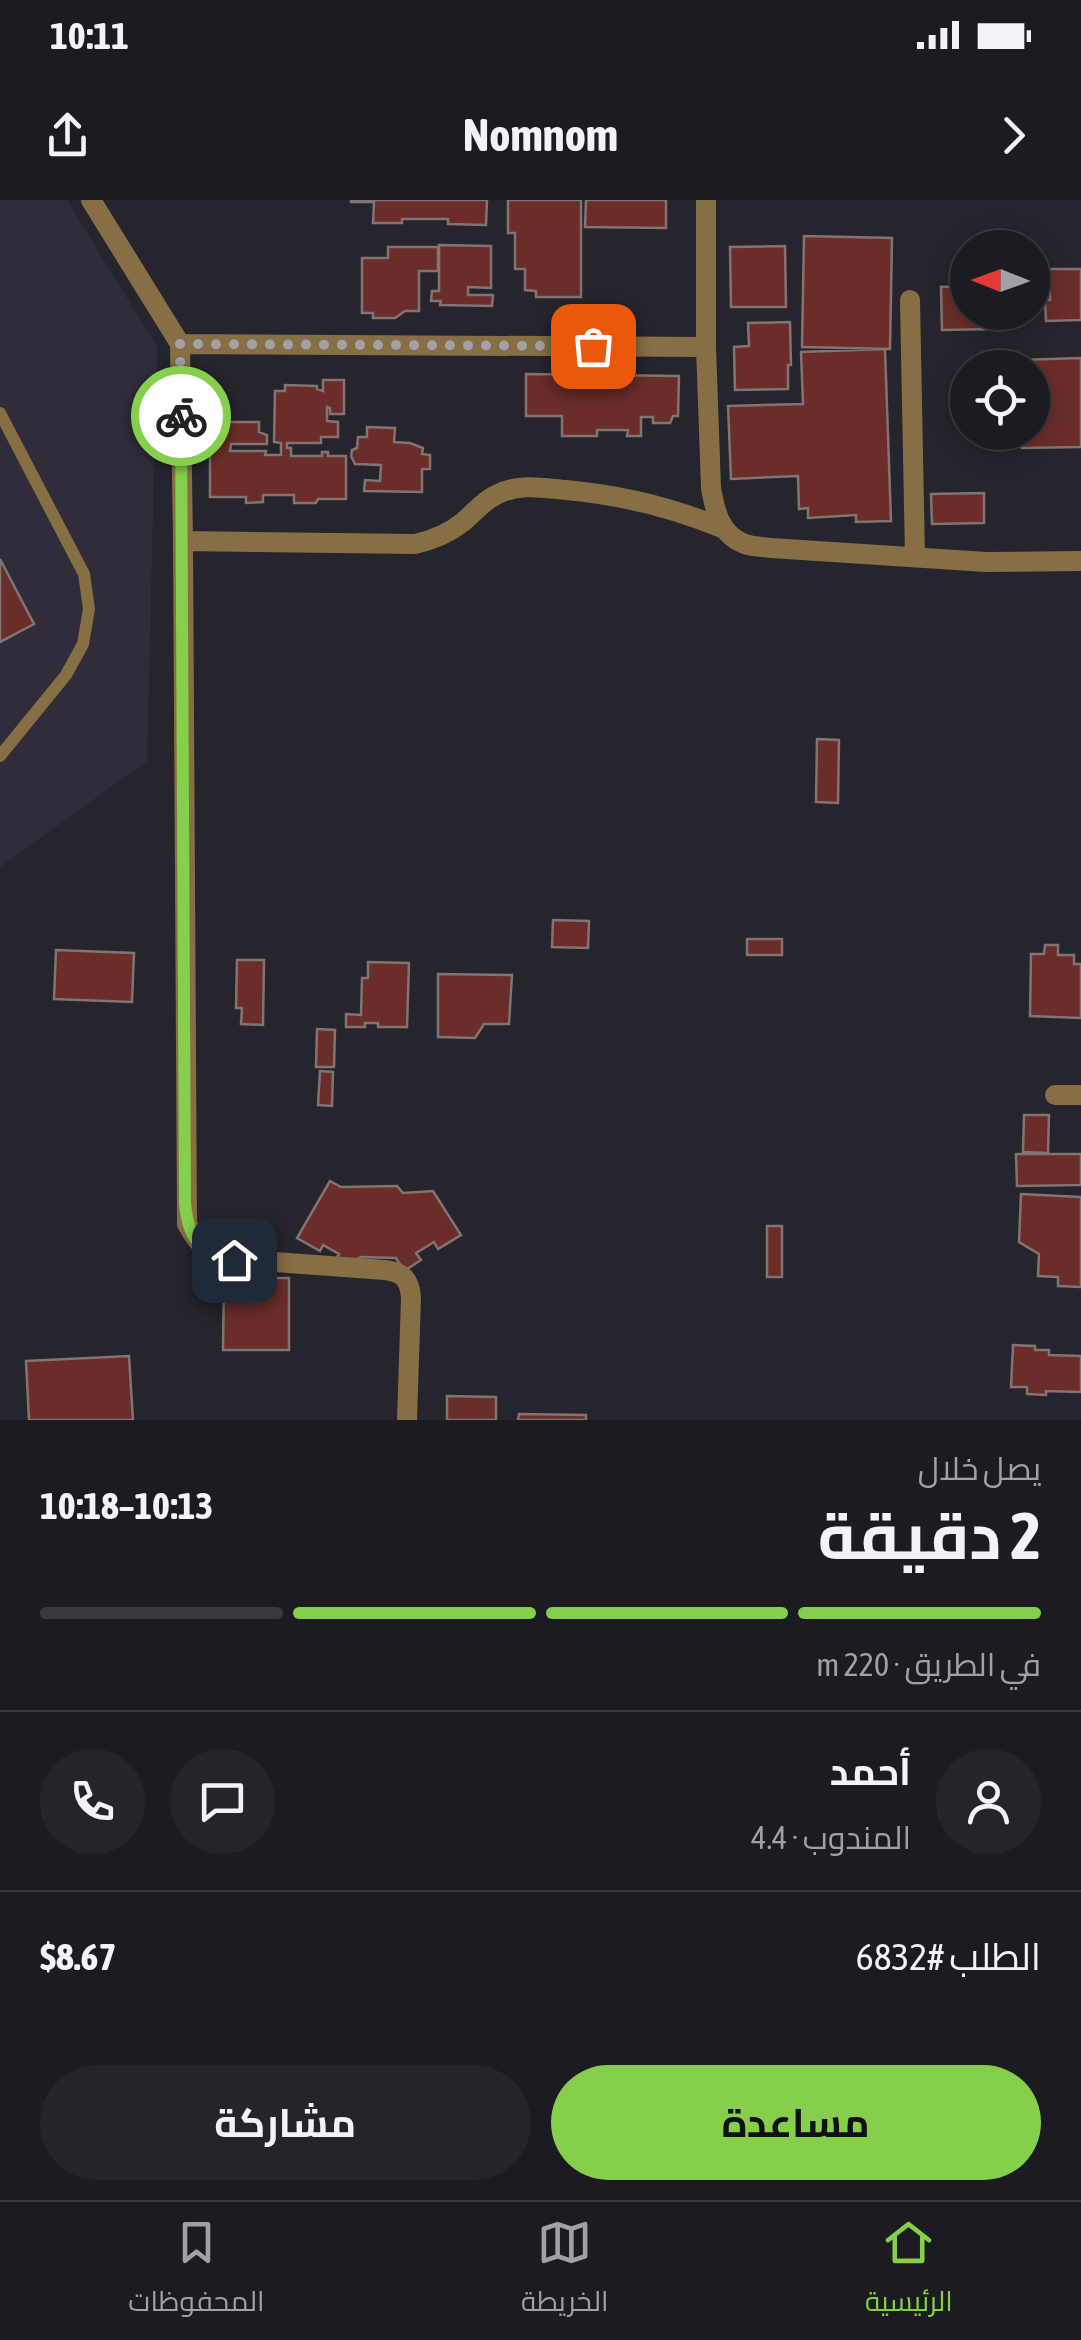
<!DOCTYPE html>
<html lang="ar">
<head>
<meta charset="utf-8">
<style>
	:root { --surface:#1c1b21; --page:#25242a; --text:#f1f3f6; --muted:#a0a1a5; --line:#3a393f; --accent:#86cf4c }
	body { margin:0; font-family:"Asap Condensed",Cairo,sans-serif; background:var(--page); color:var(--text); direction:rtl; height:100vh; display:flex; flex-direction:column; font-size:38px; white-space:nowrap }
	* { box-sizing:border-box; margin:0 }
	p { font-size:32px; color:var(--muted) }
	.icon { flex:none; width:55px; height:55px; fill:none; stroke:currentColor; stroke-width:2; stroke-linecap:round; stroke-linejoin:round }
	.map { position:relative; height:1220px; overflow:hidden; direction:ltr }
	.details { display:flex; flex-direction:column; background:var(--surface); flex:1 }
	.details>* { flex:none }
	.needle { width:65px; rotate:271deg }
	.tools { position:absolute; left:950px; top:30px; display:grid; gap:20px }
	.tools a { display:grid; place-items:center; width:100px; height:100px; border-radius:50%; background:var(--surface); box-shadow:0 5px 25px #0003,0 0 0 2px var(--line); font-size:50px }
	.pin { position:absolute; display:grid; place-items:center; width:85px; height:85px; color:#fff; margin:-42px; border-radius:20px; box-shadow:0 5px 15px #0006 }
	.courier { position:absolute; display:grid; place-items:center; width:100px; height:100px; margin:-50px; border:8px solid #86cf4c; border-radius:50%; background:#fff; color:#222; box-shadow:0 2px 12px #0007 }
	.head em { font-style:normal; font-weight:700 }
	.head div { display:flex; flex-direction:column-reverse }
	.head { display:flex; align-items:center; justify-content:space-between; height:170px; padding:0 40px }
	h1 { font-size:65px; font-weight:700; line-height:75px }
	.bar { display:grid; grid-template-columns:repeat(4,1fr); gap:15px 10px; align-content:center; height:120px; padding:0 40px }
	.bar i { height:12px; border-radius:8px; background:var(--line) }
	.bar .selected { background:var(--accent) }
	.bar p { grid-column:span 4 }
	.line { display:flex; align-items:center; gap:25px; padding:0 40px; border-top:2px solid var(--line) }
	.line div { flex:1 }
	.round { display:grid; place-items:center; flex:none; width:105px; height:105px; border-radius:52px; background:var(--page) }
	.primary-button { display:flex; gap:20px; margin-top:auto; padding:20px 40px }
	.primary-button a { flex:1; height:115px; border-radius:60px; background:var(--accent); color:#111; font-size:40px; font-weight:700; line-height:115px; text-align:center }
	.primary-button a+a { background:var(--page); color:var(--text) }
	.status { display:flex; justify-content:space-between; align-items:center; height:70px; padding:0 50px; background:var(--surface); direction:ltr }
	.status svg { height:28px; fill:currentColor }
	header { display:flex; justify-content:space-between; align-items:center; height:130px; padding:0 40px; background:var(--surface); font-size:45px; font-weight:700 }
	.menu { display:flex; justify-content:space-around; align-items:center; height:140px; border-top:2px solid var(--line); background:var(--surface); font-size:28px; color:var(--muted) }
	.menu a { display:grid; justify-items:center; gap:5px }
	.menu .selected { color:var(--accent) }
	.map>svg:first-child { display:block }
	.built { fill:#302c3a }
	.building { fill:#6a2d29; stroke:#817473; stroke-width:2.5 }
	.lines { fill:none; stroke-linecap:round; stroke-linejoin:round }
	.lane { stroke:#866f44; stroke-width:12 }
	.street { stroke:#866f44; stroke-width:20 }
	.done { stroke:#a3a1a8; stroke-width:10; stroke-dasharray:0 18 }
	.route { stroke:#86cf4c; stroke-width:12 }
</style>
</head>
<body>
<div class="status"><b>10:11</b><svg viewBox="0 0 49 12"><path d="M0 12V9h3v3zM5 12V6h3v6zM10 12V3h3v9zM15 12V0h3v12zM26 1h20v11H26zM47 4h2v5h-2z"/></svg></div>
<header><svg class="icon" aria-label="forward" viewBox="0 0 24 24"><path d="M9 5l7 7-7 7"/></svg>Nomnom<svg class="icon" aria-label="share" viewBox="0 0 24 24"><path d="M12 15V3M7 8l5-5 5 5M5 13v7h14v-7"/></svg></header>
<div class="map">
<svg width="1081" height="1220" viewBox="0 0 1081 1220">
	<rect width="100%" height="100%" fill="#26242c"/>
	<!-- built -->
	<path class="built" d="M0,0H67L157,147L147,561L0,667Z"/>
	<!-- building -->
	<path class="building" d="M351,0H487L486,25L448,24V19H402V23H373L374,2H351Z
		M508,0H581V97H536V91L525,90V69H515V33H508Z
		M586,0H666V28L585,27Z
		M804,36L892,38L890,149L802,147Z
		M439,45L491,46V88L468,87V95H493L492,106L440,105L441,101H431L432,91H439Z
		M785,46L786,107H731L730,47Z
		M388,47H438V71H419V111H405L395,118H373V113H362V58H388Z
		M1049,69H1081V120L1046,121L1045,100H1050Z
		M968,86V112H995V129L942,130L941,87Z
		M790,122L791,165H788V189L735,190L734,147L749,146L748,123Z
		M885,149L891,321L856,322V315L808,318V308L799,309L798,276L731,279L728,206L803,204L801,152Z
		M1081,158V247L1022,248L1021,232H1032V168H1020V160Z
		M526,174L679,176L678,216H673L670,223H653V217H641V236H627L628,230H597V236H562V216H526Z
		M323,180H344V214H330V208L327,207V221L338,222V237H321V243H287V248H291V256H322V252H328V256H346V299H318L316,303H294V295H263V302L246,303V297H210V239H219V232H227V222H259V232L267,235V244H231L230,251H266L265,255H281V243L274,242L275,191H285V185L317,186V189L323,191Z
		M367,227L395,228L394,242L410,243L423,248L422,254L430,255V269H422V292L364,291L365,280L380,281L381,265L355,264L351,256L352,250L357,248L358,237H367Z
		M984,293V323L932,324L931,294Z
		M0,359L34,424L0,442Z
		M817,539L839,540L838,603L816,602Z
		M553,720L589,721L588,748L552,747Z
		M747,739H782V755H747Z
		M1045,745H1058V755H1074V764H1081V818L1030,816L1031,754H1044Z
		M56,750L134,753L132,802L54,799Z
		M237,760H264L263,825L241,824L242,808H236Z
		M368,762L409,763L407,827H378V823H365V827H346V814L361,815L362,778H368Z
		M438,774L512,775L509,824H484L475,838L438,837Z
		M317,829L335,830L334,867H316Z
		M320,871L333,872L332,906L318,905Z
		M1024,915H1049L1048,953L1023,952Z
		M1016,954H1081V985L1017,986Z
		M330,981L341,987L397,986L403,993L433,991L461,1035L438,1049L434,1042L416,1053L421,1060L404,1071L396,1058L361,1057L347,1065L336,1059L339,1054L323,1045L320,1051L297,1038Z
		M1021,994L1081,997V1087L1058,1086V1077L1038,1076L1039,1054L1019,1042Z
		M767,1026H782V1077H767Z
		M224,1078H289V1150H223Z
		M1013,1145L1035,1146V1150H1049V1155L1081,1156V1192L1046,1191V1195L1027,1194V1187H1011Z
		M129,1156L133,1220H29L26,1161Z
		M447,1196L496,1197V1220H447Z
		M519,1214L586,1215V1220H518Z"/>
	<g class="lines">
		<!-- lane -->
		<path class="lane" d="M0,213L84,374L89,409L83,444L66,475L0,556"/>
		<!-- street -->
		<path class="street" d="M91,0L180,144L183,341L187,1024C200,1048 208,1054 234,1059L385,1070C403,1072 410,1080 411,1098L407,1220
			M706,0V147L711,288C715,311 720,335 745,344C753,347 764,347 771,348L986,362L1081,361
			M910,100L915,357
			M180,144L706,147
			M183,341L415,344C433,340 448,334 463,322C475,312 484,300 498,294C521,283 543,288 566,290C621,295 671,307 722,328
			M1055,895H1081"/>
	</g>
	<g class="lines">
		<!-- done -->
		<path class="done" d="M181,216L180,144L593,146"/>
		<!-- route -->
		<path class="route" d="M181,216L185,1003C188,1038 199,1052 234,1060"/>
	</g>
</svg>
<div class="tools">
<a><svg class="needle" viewBox="-14 -14 28 28"><path d="M0-13l5 13h-10z" fill="#e53935"/><path d="M0 13l5-13h-10z" fill="#a0a1a5"/></svg></a>
<a><svg class="icon" aria-label="locate" viewBox="0 0 24 24"><circle cx="12" cy="12" r="6"/><path d="M12 2v4M12 18v4M2 12h4M18 12h4"/></svg></a>
</div>
<div class="pin" style="left:593px;top:146px;background:#ea580c"><svg class="icon" aria-label="bag" viewBox="0 0 24 24"><path d="M5 8h14l-1 12H6zM9 8a3 3 0 0 1 6 0"/></svg></div>
<div class="pin" style="left:234px;top:1060px;background:#1f2937"><svg class="icon" aria-label="home" viewBox="0 0 24 24"><path d="M3 11l9-7 9 7M6 9v11h12V9"/></svg></div>
<div class="courier" style="left:181px;top:216px"><svg class="icon" aria-label="bike" viewBox="0 0 24 24"><circle cx="6" cy="16" r="4"/><circle cx="18" cy="16" r="4"/><path d="M6 16l4-8h5l3 8M10 8l3 8H6M13 5h3"/></svg></div>
</div>
<section class="details">
<div class="head"><div><h1>2 دقيقة</h1><p>يصل خلال</p></div><em>10:13–10:18</em></div>
<div class="bar"><i class="selected"></i><i class="selected"></i><i class="selected"></i><i></i><p>في الطريق · 220 m</p></div>
<div class="line" style="height:180px"><a class="round"><svg class="icon" aria-label="person" viewBox="0 0 24 24"><circle cx="12" cy="8" r="4"/><path d="M4 21q1-7 8-7t8 7"/></svg></a><div><b>أحمد</b><p>المندوب · 4.4</p></div><a class="round"><svg class="icon" aria-label="chat" viewBox="0 0 24 24"><path d="M4 5h16v11H9l-5 4z"/></svg></a><a class="round"><svg class="icon" aria-label="phone" viewBox="0 0 24 24"><path d="M5 4h4l2 5-3 2q2 4 5 5l2-3 5 2v4C11 20 4 13 5 4z"/></svg></a></div>
<div class="line" style="height:130px"><div>الطلب #6832</div><b>$8.67</b></div>
<div class="primary-button"><a>مساعدة</a><a>مشاركة</a></div>
</section>
<nav class="menu">
<a class="selected"><svg class="icon" aria-label="home" viewBox="0 0 24 24"><path d="M3 11l9-7 9 7M6 9v11h12V9"/></svg>الرئيسية</a>
<a><svg class="icon" aria-label="map" viewBox="0 0 24 24"><path d="M3 6l6-2 6 2 6-2v14l-6 2-6-2-6 2zM9 4v14M15 6v14"/></svg>الخريطة</a>
<a><svg class="icon" aria-label="saved" viewBox="0 0 24 24"><path d="M7 4h10v16l-5-4-5 4z"/></svg>المحفوظات</a>
</nav>
</body>
</html>
